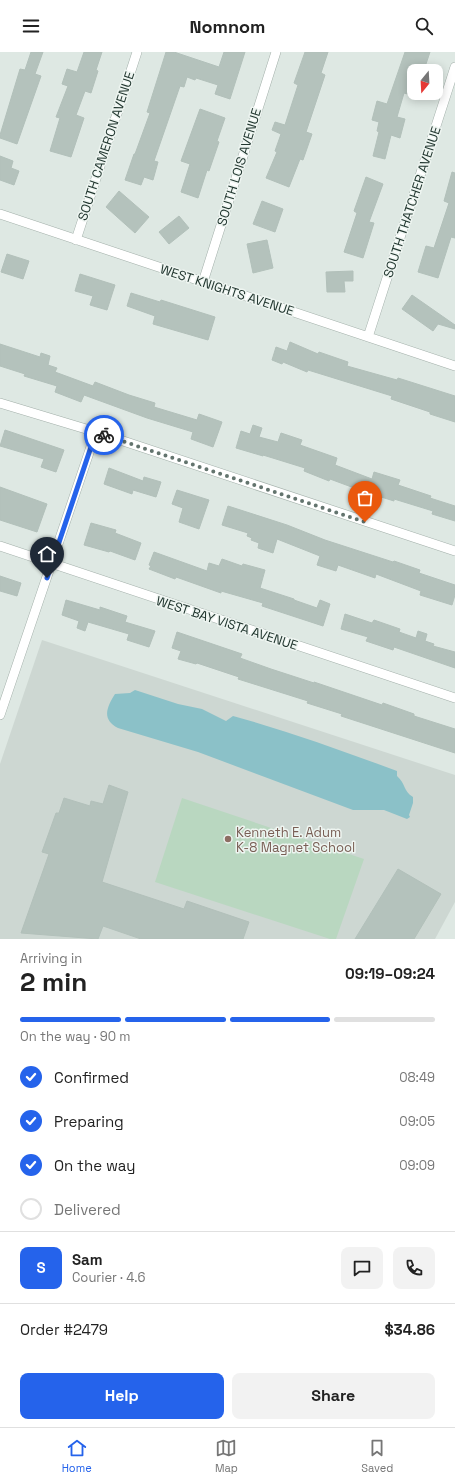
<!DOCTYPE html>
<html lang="en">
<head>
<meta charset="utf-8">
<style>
	:root { --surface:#fff; --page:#f2f2f2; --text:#222; --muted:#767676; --line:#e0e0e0; --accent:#2563eb }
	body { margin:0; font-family:"Space Grotesk",sans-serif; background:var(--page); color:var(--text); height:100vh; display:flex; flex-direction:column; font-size:15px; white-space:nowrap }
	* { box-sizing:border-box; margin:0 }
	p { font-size:13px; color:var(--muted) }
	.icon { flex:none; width:22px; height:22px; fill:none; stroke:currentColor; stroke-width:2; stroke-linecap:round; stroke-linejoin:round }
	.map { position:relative; height:887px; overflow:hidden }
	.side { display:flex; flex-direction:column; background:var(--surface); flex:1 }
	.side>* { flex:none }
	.needle { width:26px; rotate:198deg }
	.controls { position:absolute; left:407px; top:12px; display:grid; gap:8px }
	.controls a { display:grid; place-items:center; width:36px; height:36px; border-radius:8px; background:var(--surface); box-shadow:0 2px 10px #0003; font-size:20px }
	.pin { position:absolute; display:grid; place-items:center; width:34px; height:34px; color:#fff; margin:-41px -17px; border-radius:50% 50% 50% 0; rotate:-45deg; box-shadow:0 0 4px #0007 }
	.pin .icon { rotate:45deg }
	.courier { position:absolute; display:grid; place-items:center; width:40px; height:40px; margin:-20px; border:3px solid #2563eb; border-radius:50%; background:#fff; color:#222; box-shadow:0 1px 5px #0007 }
	.head em { font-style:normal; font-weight:700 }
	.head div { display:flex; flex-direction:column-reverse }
	.head { display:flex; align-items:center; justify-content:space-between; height:68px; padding:0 20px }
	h1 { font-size:26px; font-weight:700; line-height:30px }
	.bar { display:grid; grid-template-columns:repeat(4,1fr); gap:6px 4px; align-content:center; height:48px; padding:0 20px }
	.bar i { height:5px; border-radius:3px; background:var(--line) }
	.bar .selected { background:var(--accent) }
	.bar p { grid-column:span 4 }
	.line { display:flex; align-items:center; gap:10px; padding:0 20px; border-top:1px solid var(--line) }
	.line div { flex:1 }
	.round { display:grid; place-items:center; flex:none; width:42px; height:42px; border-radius:8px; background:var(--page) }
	ol { padding:0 20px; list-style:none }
	li { display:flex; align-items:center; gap:12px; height:44px }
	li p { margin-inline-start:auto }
	li .icon { padding:4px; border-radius:50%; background:var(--accent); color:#fff; stroke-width:4 }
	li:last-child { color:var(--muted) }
	li i { width:22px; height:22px; border:2px solid var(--line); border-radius:50% }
	.button { display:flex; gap:8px; margin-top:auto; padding:8px 20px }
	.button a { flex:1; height:46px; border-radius:8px; background:var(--accent); color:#fff; font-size:16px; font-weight:700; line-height:46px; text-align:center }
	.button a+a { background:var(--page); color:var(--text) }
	header { display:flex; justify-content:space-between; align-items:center; height:52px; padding:0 20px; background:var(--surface); font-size:18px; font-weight:700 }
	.tabs { display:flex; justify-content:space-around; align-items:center; height:56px; border-top:1px solid var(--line); background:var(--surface); font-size:11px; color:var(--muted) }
	.tabs a { display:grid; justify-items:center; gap:2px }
	.tabs .selected { color:var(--accent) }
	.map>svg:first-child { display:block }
	.built { fill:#cdd7d2 }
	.green { fill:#b9d7c0 }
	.water { fill:#8bc1c8 }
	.building { fill:#b4c2bc; stroke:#b2c0ba }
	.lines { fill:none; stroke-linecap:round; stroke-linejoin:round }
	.minor-casing { stroke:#a2afa9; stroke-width:10 }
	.minor { stroke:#fff; stroke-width:9 }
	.done { stroke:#63746e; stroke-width:4; stroke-dasharray:0 7.2 }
	.route { stroke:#2563eb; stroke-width:5 }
	.education-dot { fill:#8d6e63; stroke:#eef5f1; stroke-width:1.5 }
	.labels { text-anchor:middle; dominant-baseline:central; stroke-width:3; stroke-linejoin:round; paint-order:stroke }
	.street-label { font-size:13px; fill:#21362f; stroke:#eef5f1 }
	.education-label { font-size:13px; fill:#785e54; stroke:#eef5f1; text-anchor:start }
</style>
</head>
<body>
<header><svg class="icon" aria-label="menu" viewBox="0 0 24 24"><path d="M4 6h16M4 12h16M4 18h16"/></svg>Nomnom<svg class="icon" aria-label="search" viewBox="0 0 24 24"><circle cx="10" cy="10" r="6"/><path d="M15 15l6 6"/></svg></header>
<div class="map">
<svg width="455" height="887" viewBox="0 0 455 887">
	<rect width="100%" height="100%" fill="#dee8e3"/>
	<!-- built -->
	<path class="built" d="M42,588L455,723V850L435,887H0V712Z"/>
	<!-- green -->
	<path class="green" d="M182,746L364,807L336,887H330L155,830Z"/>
	<!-- water -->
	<path class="water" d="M135,638L178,652L202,657L226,669L233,664C289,679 343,699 397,719V724C406,732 403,739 413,745V751L409,763L410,765L407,767L384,758H353L198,700L118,676C101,667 107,655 115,642L130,641Z"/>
	<!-- building -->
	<path class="building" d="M31,0H43L35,22L41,24L17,92L0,86V83L20,17L25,18Z
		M84,0H102L96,18L98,19L91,41L85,39L76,63L84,66L71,105L50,99L60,66L56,65L68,34L62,32L67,17L77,20Z
		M166,0H174L219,15L224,0H245L230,47L215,42L218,33L196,26L195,28L187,25L184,35L180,34L154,109L158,110L153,128L144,125L141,133L125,128L134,102H135L150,61L147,60Z
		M305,0H328L321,21L325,23L306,80L312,82L303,108L300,107L289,135L266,126L277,100L275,99L281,82L272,78L275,70L285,73L298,33L294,31Z
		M405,0H430L424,18L414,15V44L404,41L397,65L405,67L400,86L391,83L385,107L373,104L379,80L377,79L379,70L372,68L377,49L387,52Z
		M200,57L225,66L217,89L219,90L209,119L207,118L198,146L181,140L190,112L181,109Z
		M0,104L13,109L11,116L19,119L14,133L0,128Z
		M452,120L455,121V186L451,185L438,226L418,220L426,194L434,196L449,151L444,149Z
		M366,125L383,132L369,170L374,171L363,206L344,200L357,161L354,159Z
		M119,139L149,165L135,181L106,155Z
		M262,149L283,157L275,180L253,172Z
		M179,164L189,176L169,192L159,180Z
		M267,188L273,216L253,221L247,192Z
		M7,202L29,209L23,227L1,220Z
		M353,219V229H344L345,240H327L326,220Z
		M80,222L115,233L107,258L90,253L93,244L75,239Z
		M131,241L160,250L161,248L215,265L208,288L153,272L155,264L127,254Z
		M412,243L455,273V277L438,272L433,279L402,257Z
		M290,290L318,302L319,300L348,310L347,314L397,328L398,326L455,344V370L430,362V360L391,347L392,344L308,318L307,320L283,310L282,312L272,308L276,295L287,299Z
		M0,292L40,305L41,301L50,304L48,313L57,316L55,320L93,334L95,330L129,343L155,351L154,355L197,368L199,362L222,370L213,395L191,387L193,380L147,366L84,343L81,350L55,340L57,334L24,324L25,322L0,314Z
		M253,373L262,376L259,385L278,390L281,381L302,388L300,393L337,406L335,413L372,427L374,420L400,428L398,433L431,444L430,446L455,454V469L432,462L433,459L394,447V449L365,440L330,427L329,429L304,419L305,416L263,403V404L236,396L241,379L250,382Z
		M5,378L64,398L56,420L41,415L44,407L0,394Z
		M109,416L143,429L144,425L161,430L156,445L133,438L132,442L104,432Z
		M0,435L47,452L37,480L0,468Z
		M177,438L209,448L199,477L179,470L183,456L172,452Z
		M228,454L287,473L325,488L393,510L394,509L420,518L419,521L455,533V543L452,553L420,543L421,539L376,522L375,526L338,513L336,519L317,513L320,504L277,487L273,501L258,496L259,491L251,488L252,486L247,484L248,481L222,473Z
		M91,471L116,478L115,481L141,491L135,508L110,499L109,500L84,493Z
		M154,500L207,519L209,511L219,514L222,507L242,514L243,512L265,518L260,536L294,547V548L317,556L320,548L330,552L323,574L262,554L263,551L221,539V541L176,525L175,527L149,517L151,514L149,513Z
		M0,524L21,531L17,544L0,539Z
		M66,548L100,558V555L127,564L125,570L155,579L149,595L127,588L129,582L88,570L85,579L77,576L79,569L62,563Z
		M345,562L372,571L374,568L400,577L399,580L416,586L418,579L427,582L425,589L434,592L433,594L455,600V616L394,595L393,598L366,589L368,585L341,577Z
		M177,580L242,602L240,606L271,617L314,631V630L382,653L383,651L414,662V664L455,677V701L341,664L342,662L307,651L308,649L238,627L239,625L197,611L196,612L178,607L181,599L172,596Z
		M109,733L128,740L102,830L184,857L187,849L249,870L243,887H141L103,874L98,887L21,881L49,802L42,800L56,761H59L64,746L90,754L91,749L103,752Z
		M398,817L441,842L414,887H355Z"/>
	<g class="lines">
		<!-- minor casing -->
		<g class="minor-casing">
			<path id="minor" d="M0,162L455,314
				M76,188L137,0
				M203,230L276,0
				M368,285L455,15
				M0,351L96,380L455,499
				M0,494L455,646
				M0,663L96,380"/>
		</g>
		<!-- minor -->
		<use href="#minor" class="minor"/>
	</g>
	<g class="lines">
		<!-- done -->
		<path class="done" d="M104,383L365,470"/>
		<!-- route -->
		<path class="route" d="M47,526L96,380L104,383"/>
	</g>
	<!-- markers -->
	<circle class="education-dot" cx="228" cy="787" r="4"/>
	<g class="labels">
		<!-- street labels -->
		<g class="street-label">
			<text transform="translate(106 94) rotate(-72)">SOUTH CAMERON AVENUE</text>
			<text transform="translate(239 115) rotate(-73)">SOUTH LOIS AVENUE</text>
			<text transform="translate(412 150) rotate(-72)">SOUTH THATCHER AVENUE</text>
			<text transform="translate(227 238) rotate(18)">WEST KNIGHTS AVENUE</text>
			<text transform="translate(227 571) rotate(18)">WEST BAY VISTA AVENUE</text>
		</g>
		<!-- education labels -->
		<g class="education-label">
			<text x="236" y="780">Kenneth E. Adum<tspan x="236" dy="15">K-8 Magnet School</tspan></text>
		</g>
	</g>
</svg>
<div class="controls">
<a><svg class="needle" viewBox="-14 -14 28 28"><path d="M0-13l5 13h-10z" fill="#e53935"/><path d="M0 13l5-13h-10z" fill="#767676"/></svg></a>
</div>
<div class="pin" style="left:365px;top:470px;background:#ea580c"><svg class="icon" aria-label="bag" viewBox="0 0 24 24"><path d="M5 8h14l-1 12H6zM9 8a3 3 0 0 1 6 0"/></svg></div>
<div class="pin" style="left:47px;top:526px;background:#1f2937"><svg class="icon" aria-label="home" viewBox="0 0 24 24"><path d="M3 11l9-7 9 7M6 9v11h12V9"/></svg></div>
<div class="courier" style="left:104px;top:383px"><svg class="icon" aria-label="bike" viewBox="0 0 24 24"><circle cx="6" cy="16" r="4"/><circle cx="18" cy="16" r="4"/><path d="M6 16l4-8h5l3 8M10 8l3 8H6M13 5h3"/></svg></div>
</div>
<section class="side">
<div class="head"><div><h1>2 min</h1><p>Arriving in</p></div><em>09:19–09:24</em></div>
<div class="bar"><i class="selected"></i><i class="selected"></i><i class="selected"></i><i></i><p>On the way · 90 m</p></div>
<ol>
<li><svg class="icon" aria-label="check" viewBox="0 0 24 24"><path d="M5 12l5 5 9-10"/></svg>Confirmed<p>08:49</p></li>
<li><svg class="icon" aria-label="check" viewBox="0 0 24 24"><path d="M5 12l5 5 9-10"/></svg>Preparing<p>09:05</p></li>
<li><svg class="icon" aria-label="check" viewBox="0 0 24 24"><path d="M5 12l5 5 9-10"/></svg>On the way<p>09:09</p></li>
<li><i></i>Delivered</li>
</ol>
<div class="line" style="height:72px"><b class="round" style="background:var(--accent);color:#fff">S</b><div><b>Sam</b><p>Courier · 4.6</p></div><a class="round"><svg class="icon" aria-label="chat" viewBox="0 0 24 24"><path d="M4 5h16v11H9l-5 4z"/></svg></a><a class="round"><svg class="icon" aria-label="phone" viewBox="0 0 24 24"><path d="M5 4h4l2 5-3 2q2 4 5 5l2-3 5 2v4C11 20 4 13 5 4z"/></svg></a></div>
<div class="line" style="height:52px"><div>Order #2479</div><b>$34.86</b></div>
<div class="button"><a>Help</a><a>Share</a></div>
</section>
<nav class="tabs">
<a class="selected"><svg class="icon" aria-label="home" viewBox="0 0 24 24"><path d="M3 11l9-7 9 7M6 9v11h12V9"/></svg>Home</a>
<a><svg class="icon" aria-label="map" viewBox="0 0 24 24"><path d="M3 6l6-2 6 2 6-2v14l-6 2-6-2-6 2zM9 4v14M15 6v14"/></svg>Map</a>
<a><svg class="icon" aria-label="saved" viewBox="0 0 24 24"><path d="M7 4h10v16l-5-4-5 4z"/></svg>Saved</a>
</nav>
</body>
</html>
